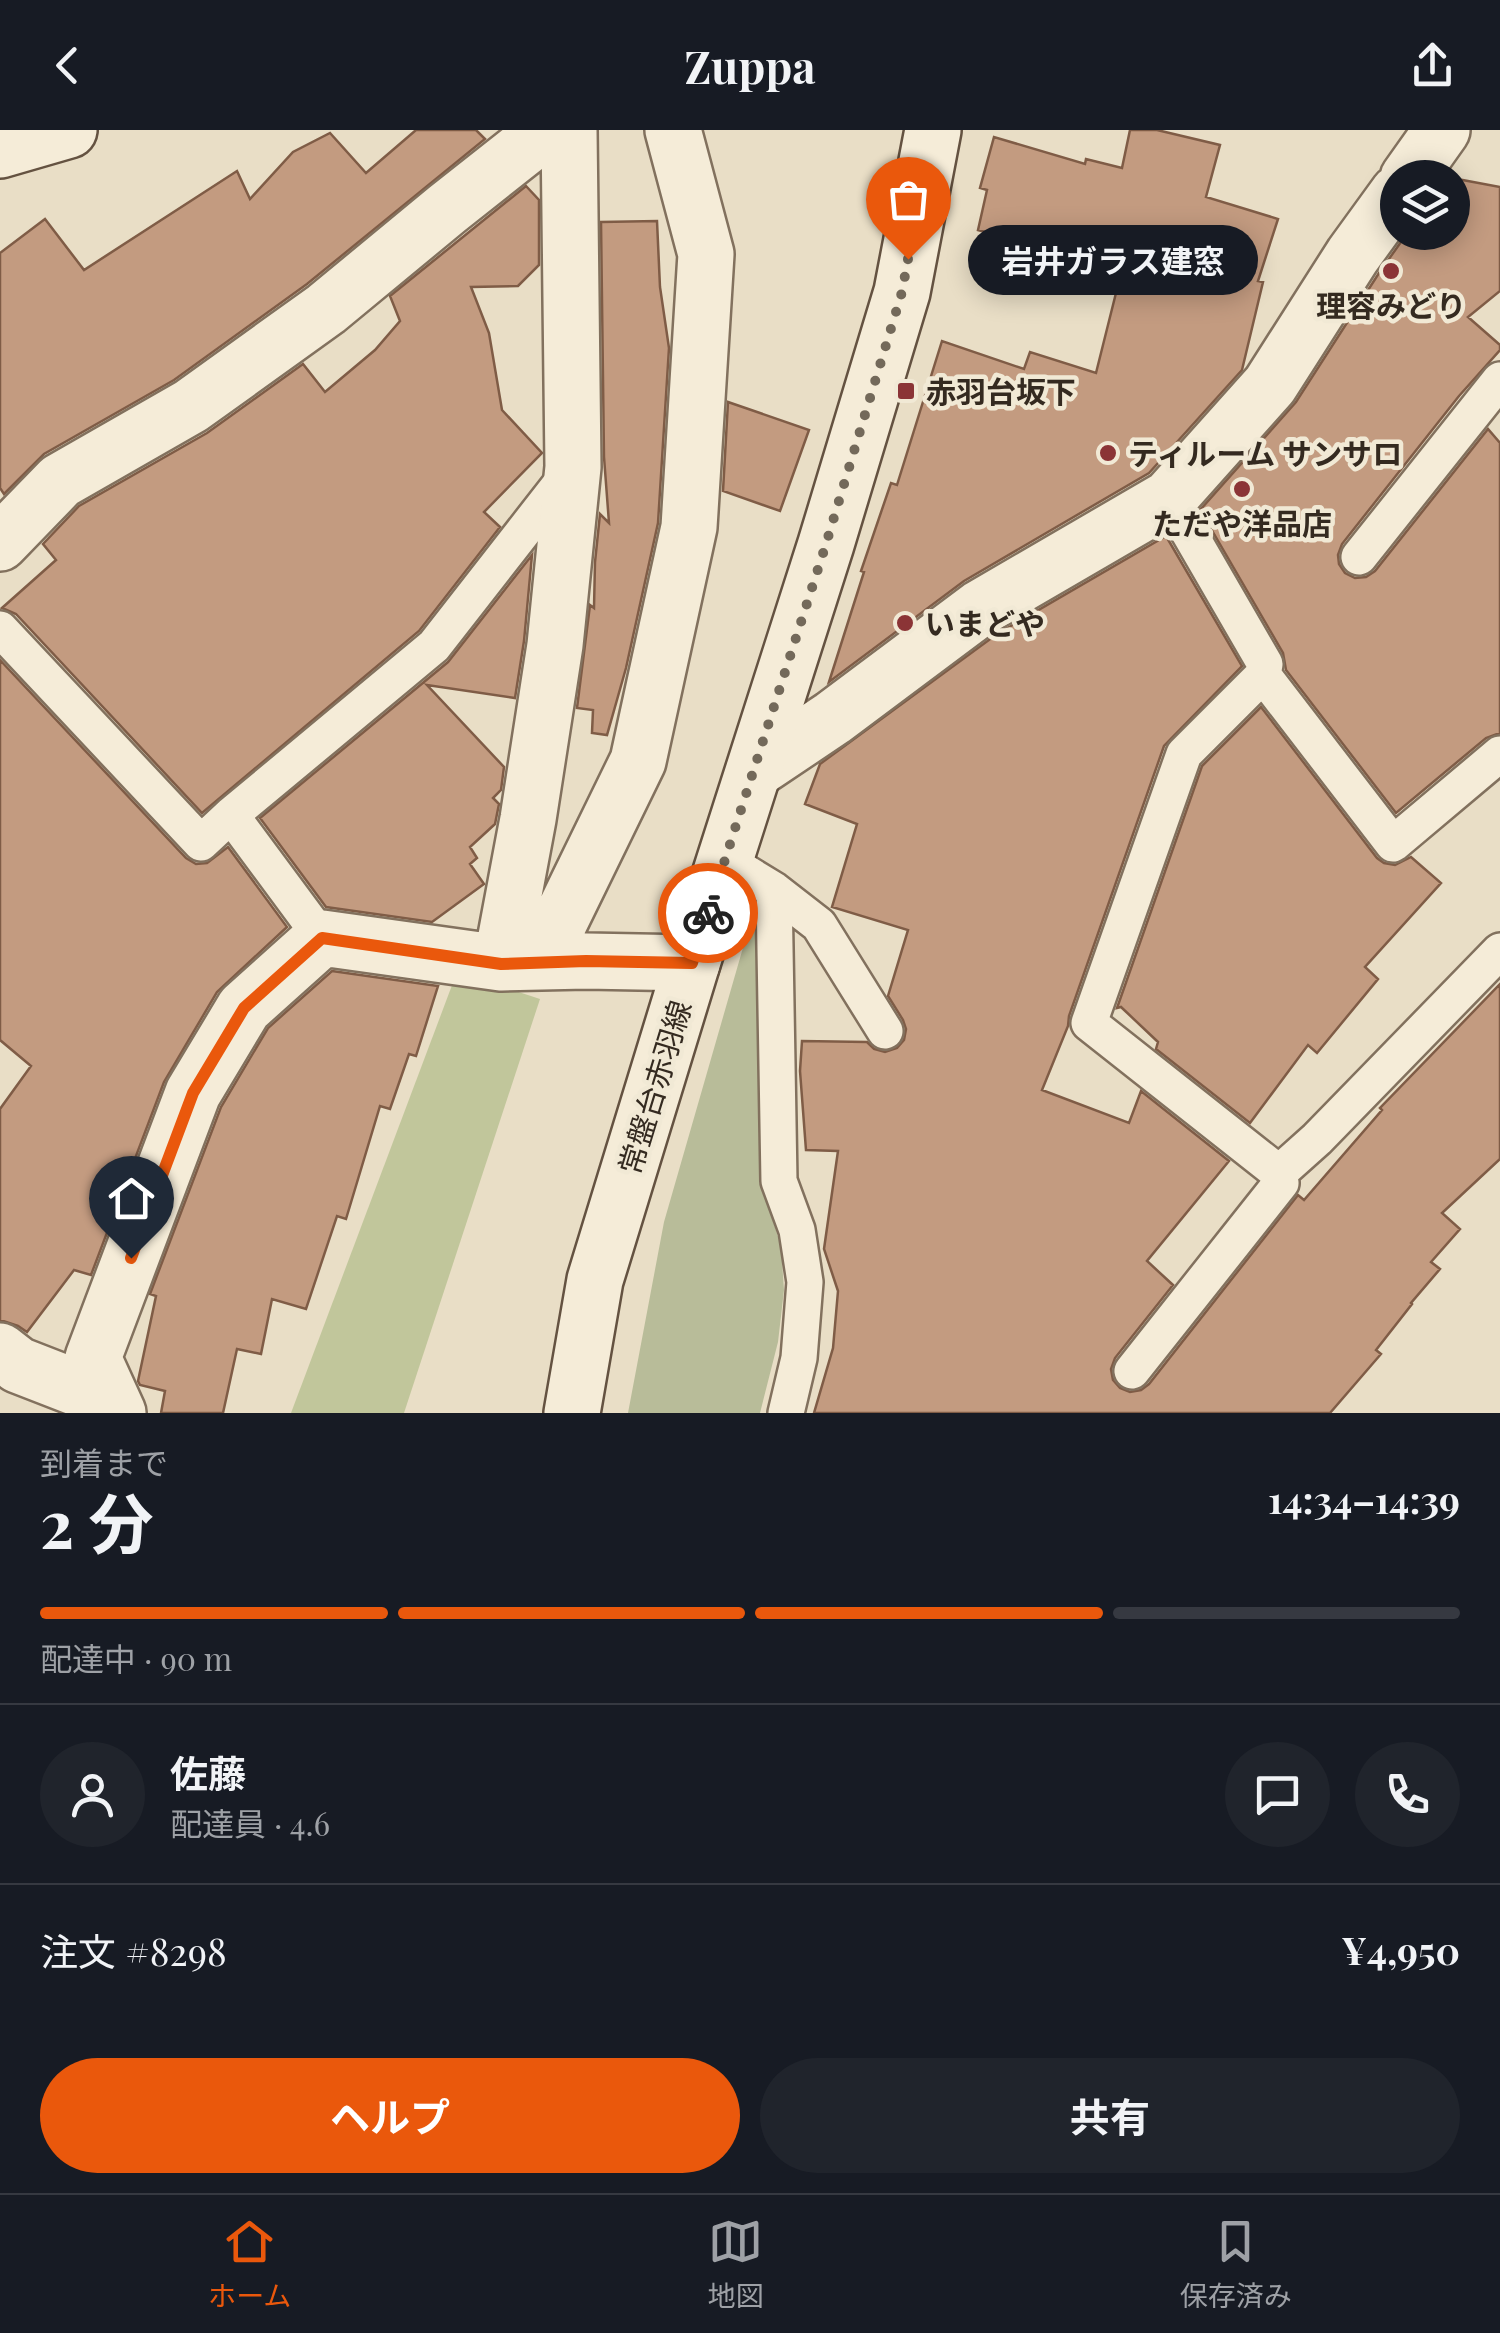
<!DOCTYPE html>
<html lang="ja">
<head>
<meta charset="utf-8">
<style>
	:root { --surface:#171b24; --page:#20242c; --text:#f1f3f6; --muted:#9ea1a6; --line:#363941; --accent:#ea580c }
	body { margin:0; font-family:"Playfair Display","Noto Sans JP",serif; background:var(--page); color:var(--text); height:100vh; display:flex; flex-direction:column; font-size:38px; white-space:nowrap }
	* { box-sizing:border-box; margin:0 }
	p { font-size:32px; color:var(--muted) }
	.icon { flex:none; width:55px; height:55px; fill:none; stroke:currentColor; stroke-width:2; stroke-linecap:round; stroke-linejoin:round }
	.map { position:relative; height:1283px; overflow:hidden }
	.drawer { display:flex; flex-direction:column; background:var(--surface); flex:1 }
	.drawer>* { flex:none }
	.buttons { position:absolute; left:1380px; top:30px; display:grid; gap:20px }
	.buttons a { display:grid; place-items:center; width:90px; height:90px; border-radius:50%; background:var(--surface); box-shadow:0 5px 25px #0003; font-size:50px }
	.pin { position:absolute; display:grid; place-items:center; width:85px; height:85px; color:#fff; margin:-102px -42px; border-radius:50% 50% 50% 0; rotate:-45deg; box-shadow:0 0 10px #0007 }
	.pin .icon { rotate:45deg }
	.courier { position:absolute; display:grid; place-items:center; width:100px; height:100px; margin:-50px; border:8px solid #ea580c; border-radius:50%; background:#fff; color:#222; box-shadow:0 2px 12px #0007 }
	.bubble { position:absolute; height:70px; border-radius:35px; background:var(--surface); box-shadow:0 5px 25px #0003; font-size:32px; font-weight:700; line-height:70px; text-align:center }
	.head em { font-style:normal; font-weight:700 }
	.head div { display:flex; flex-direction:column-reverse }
	.head { display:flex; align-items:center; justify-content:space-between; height:170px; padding:0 40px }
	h1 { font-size:65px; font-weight:700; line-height:75px }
	.bar { display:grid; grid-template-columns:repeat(4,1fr); gap:15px 10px; align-content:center; height:120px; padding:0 40px }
	.bar i { height:12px; border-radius:8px; background:var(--line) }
	.bar .selected { background:var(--accent) }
	.bar p { grid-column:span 4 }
	.line { display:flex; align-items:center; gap:25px; padding:0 40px; border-top:2px solid var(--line) }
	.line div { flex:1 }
	.round { display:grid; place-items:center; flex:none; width:105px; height:105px; border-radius:52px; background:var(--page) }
	.action { display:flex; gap:20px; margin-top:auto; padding:20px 40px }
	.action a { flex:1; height:115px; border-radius:60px; background:var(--accent); color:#fff; font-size:40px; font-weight:700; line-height:115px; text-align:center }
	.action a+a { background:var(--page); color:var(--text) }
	header { display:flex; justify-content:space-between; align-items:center; height:130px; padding:0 40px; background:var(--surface); font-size:45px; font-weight:700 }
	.dock { display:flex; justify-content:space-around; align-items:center; height:140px; border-top:2px solid var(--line); background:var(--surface); font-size:28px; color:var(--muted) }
	.dock a { display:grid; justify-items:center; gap:5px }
	.dock .selected { color:var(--accent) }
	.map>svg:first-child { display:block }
	.green { fill:#c1c69b }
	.cemetery { fill:#b8bc99 }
	.building { fill:#c39b80; stroke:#7f5c46; stroke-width:2.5 }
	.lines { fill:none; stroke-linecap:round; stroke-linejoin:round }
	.lane-casing { stroke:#82715e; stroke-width:40 }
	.street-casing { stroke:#82715e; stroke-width:60 }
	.secondary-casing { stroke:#645241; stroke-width:60 }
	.lane { stroke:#f5ecd8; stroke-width:35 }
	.street { stroke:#f5ecd8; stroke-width:55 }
	.secondary { stroke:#f5ecd8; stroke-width:55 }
	.done { stroke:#73695a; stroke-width:10; stroke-dasharray:0 18 }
	.route { stroke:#ea580c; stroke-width:12 }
	.poi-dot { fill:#8b3436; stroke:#f1e9d5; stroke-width:4 }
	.labels { text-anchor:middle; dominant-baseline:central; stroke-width:9; stroke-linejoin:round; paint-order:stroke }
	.poi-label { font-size:30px; font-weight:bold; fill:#342a20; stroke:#f1e9d5; text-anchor:start }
	.street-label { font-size:30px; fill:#342a20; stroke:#f1e9d5 }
</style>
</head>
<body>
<header><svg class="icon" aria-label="back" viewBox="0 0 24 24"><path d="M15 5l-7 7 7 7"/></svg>Zuppa<svg class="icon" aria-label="share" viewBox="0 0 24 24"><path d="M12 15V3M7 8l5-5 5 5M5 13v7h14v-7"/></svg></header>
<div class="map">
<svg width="1500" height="1283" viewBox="0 0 1500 1283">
	<rect width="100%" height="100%" fill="#e9dec6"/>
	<!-- green -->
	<path class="green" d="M457,842L540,869L404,1283H291Z"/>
	<!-- cemetery -->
	<path class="cemetery" d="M766,773L763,1060L781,1116L784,1160L778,1212L760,1283H628L664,1092L755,776Z"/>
	<!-- building -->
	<path class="building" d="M416,0H476L485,9L307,154L174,250L44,324L4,364L0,358V123L45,89L84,140L237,41L250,69L293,22L330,3L366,43Z
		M1130,0H1157L1220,15L1206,67L1278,89L1258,151L1263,152L1242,240L1149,343L964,451L829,552L864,442L861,441L891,353L897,355L942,211L1024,239L1030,222L1096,243L1122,139L978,100L987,60L980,58L994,7L1085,34L1086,29L1122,38Z
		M1452,48L1500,57V161L1468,187L1500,215V220L1459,266L1342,414L1338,425L1339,434L1345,443L1355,448L1366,447L1375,441L1488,299L1500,313V603L1486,608L1396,683L1286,540L1283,523L1200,380L1296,272L1379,143L1408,102H1452Z
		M526,56L539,70V135L518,156L471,157L489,203L502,280L542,323L484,382L500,397L419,501L202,683L16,484L2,478L56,430L43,414L79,376L207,303L303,234L325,262L375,220L400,191L390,166Z
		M657,91L660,157L669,218L658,393L626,538L607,605L592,603L593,580L577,578L590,475L594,478L595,432L600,384L609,393L604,327L601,92Z
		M728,272L809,300L780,381L723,361Z
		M1166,406L1242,536L1164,616L1069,886L1068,896L1042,960L1129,993L1141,961L1229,1031L1147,1131L1173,1155L1115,1228L1111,1239L1113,1250L1120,1258L1130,1262L1141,1260L1149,1254L1298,1065L1304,1070L1382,980L1380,978L1500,854V1029L1442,1083L1460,1099L1431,1132L1440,1139L1411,1173L1412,1174L1376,1220L1381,1224L1330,1283H814L833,1218L838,1161L824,1119L838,1021L806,1020L800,941L802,911L867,912L874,919L885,922L897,918L904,910L906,899L903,890L888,866L908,800L832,777L857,694L805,674L820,634L997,504Z
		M532,425L524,511L515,568L427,555L504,637L501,660L493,668L499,674L495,694L470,717L477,728L470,734L484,754L432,792L326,777L260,688L448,532Z
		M0,530L186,728L196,734L207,733L228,717L287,797L217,862L164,952L91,1145L74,1140L27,1202L18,1196L0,1190V979L31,936L0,910Z
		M1261,577L1377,728L1384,733L1395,735L1411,727L1441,753L1365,837L1378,849L1317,923L1308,915L1250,993L1156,919L1158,912L1121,877L1117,878L1202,636Z
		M332,841L438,856L416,926L409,924L390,979L380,976L346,1089L337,1086L306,1179L272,1169L261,1224L237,1219L223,1283H161L165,1261L140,1255L138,1251L156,1166L150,1164L221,977L268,898Z"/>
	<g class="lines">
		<!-- lane casing -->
		<g class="lane-casing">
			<path id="lane" d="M1169,368L1265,534L1263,545L1393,714L1500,624
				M1359,427L1500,250
				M0,499L201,713L231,685L322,808
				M1263,545L1184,624L1089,893L1279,1043
				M231,685L434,516L569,343
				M725,730L774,760L819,795L885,901
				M774,760L779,1051L797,1100L805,1152L799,1228L786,1283
				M1132,1241L1281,1053L1279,1043L1317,1009L1500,821"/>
		</g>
		<!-- street casing -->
		<g class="street-casing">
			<path id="street" d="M1408,48L1442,0
				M0,413L60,351L191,276L326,179L447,79L547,0
				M754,641L833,588L980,478L1169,368L1270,255L1353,125L1398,63
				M540,832L638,631L689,397L706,124L673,0
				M501,833L528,689L555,515L573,337L569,0
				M0,1221L18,1235L113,1272
				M118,1283L93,1228L193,963L244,878L322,808L501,833L586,831L692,833"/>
		</g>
		<!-- secondary casing -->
		<g class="secondary-casing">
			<path id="secondary" d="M0,20L69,0
				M572,1283L595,1150L692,833L826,414L902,162L933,0"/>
		</g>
		<!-- lane -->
		<use href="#lane" class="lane"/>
		<!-- street -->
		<use href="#street" class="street"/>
		<!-- secondary -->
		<use href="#secondary" class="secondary"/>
	</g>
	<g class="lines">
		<!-- done -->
		<path class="done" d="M708,783L826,414L902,162L908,129"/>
		<!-- route -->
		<path class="route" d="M131,1128L193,963L244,878L322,808L501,834L586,831L692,833L708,783"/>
	</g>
	<!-- markers -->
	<g class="poi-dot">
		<circle cx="1391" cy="141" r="10"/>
		<rect x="896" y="251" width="20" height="20" rx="5"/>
		<circle cx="1108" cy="323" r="10"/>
		<circle cx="1242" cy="359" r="10"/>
		<circle cx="905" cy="493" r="10"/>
	</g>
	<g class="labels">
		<!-- poi labels -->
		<g class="poi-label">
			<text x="1391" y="175" text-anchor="middle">理容みどり</text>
			<text x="926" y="261">赤羽台坂下</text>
			<text x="1128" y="323">ティルーム サンサロ</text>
			<text x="1242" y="393" text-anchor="middle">ただや洋品店</text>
			<text x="925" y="493">いまどや</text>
		</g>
		<!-- street labels -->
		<g class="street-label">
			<text transform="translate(654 957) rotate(-73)">常盤台赤羽線</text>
		</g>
	</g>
</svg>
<div class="buttons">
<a><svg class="icon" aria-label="layers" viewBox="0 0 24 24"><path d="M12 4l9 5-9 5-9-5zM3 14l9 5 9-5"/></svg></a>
</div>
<div class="pin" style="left:908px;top:129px;background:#ea580c"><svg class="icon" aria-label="bag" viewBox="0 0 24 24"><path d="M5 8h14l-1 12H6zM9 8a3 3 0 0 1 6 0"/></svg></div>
<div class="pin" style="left:131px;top:1128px;background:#1f2937"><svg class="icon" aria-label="home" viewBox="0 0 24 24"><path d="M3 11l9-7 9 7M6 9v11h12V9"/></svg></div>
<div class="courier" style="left:708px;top:783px"><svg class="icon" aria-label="bike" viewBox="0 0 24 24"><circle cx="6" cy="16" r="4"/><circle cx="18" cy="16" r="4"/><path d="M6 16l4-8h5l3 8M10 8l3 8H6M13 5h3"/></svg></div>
<div class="bubble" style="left:968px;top:95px;width:290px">岩井ガラス建窓</div>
</div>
<section class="drawer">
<div class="head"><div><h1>2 分</h1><p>到着まで</p></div><em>14:34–14:39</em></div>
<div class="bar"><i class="selected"></i><i class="selected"></i><i class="selected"></i><i></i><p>配達中 · 90 m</p></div>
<div class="line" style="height:180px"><a class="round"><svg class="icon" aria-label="person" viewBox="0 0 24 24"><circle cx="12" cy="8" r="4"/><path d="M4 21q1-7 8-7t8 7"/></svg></a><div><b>佐藤</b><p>配達員 · 4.6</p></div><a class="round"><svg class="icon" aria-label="chat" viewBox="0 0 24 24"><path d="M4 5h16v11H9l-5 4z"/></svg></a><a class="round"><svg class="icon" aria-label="phone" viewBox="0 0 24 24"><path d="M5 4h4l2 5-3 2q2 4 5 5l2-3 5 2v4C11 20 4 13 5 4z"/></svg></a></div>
<div class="line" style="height:130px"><div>注文 #8298</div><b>¥4,950</b></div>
<div class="action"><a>ヘルプ</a><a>共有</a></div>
</section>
<nav class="dock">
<a class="selected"><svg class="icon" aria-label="home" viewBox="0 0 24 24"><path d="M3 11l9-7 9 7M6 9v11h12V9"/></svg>ホーム</a>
<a><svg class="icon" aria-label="map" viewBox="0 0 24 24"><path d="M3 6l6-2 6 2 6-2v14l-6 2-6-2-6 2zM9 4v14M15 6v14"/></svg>地図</a>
<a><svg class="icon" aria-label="saved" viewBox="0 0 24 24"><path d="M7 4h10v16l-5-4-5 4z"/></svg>保存済み</a>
</nav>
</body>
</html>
